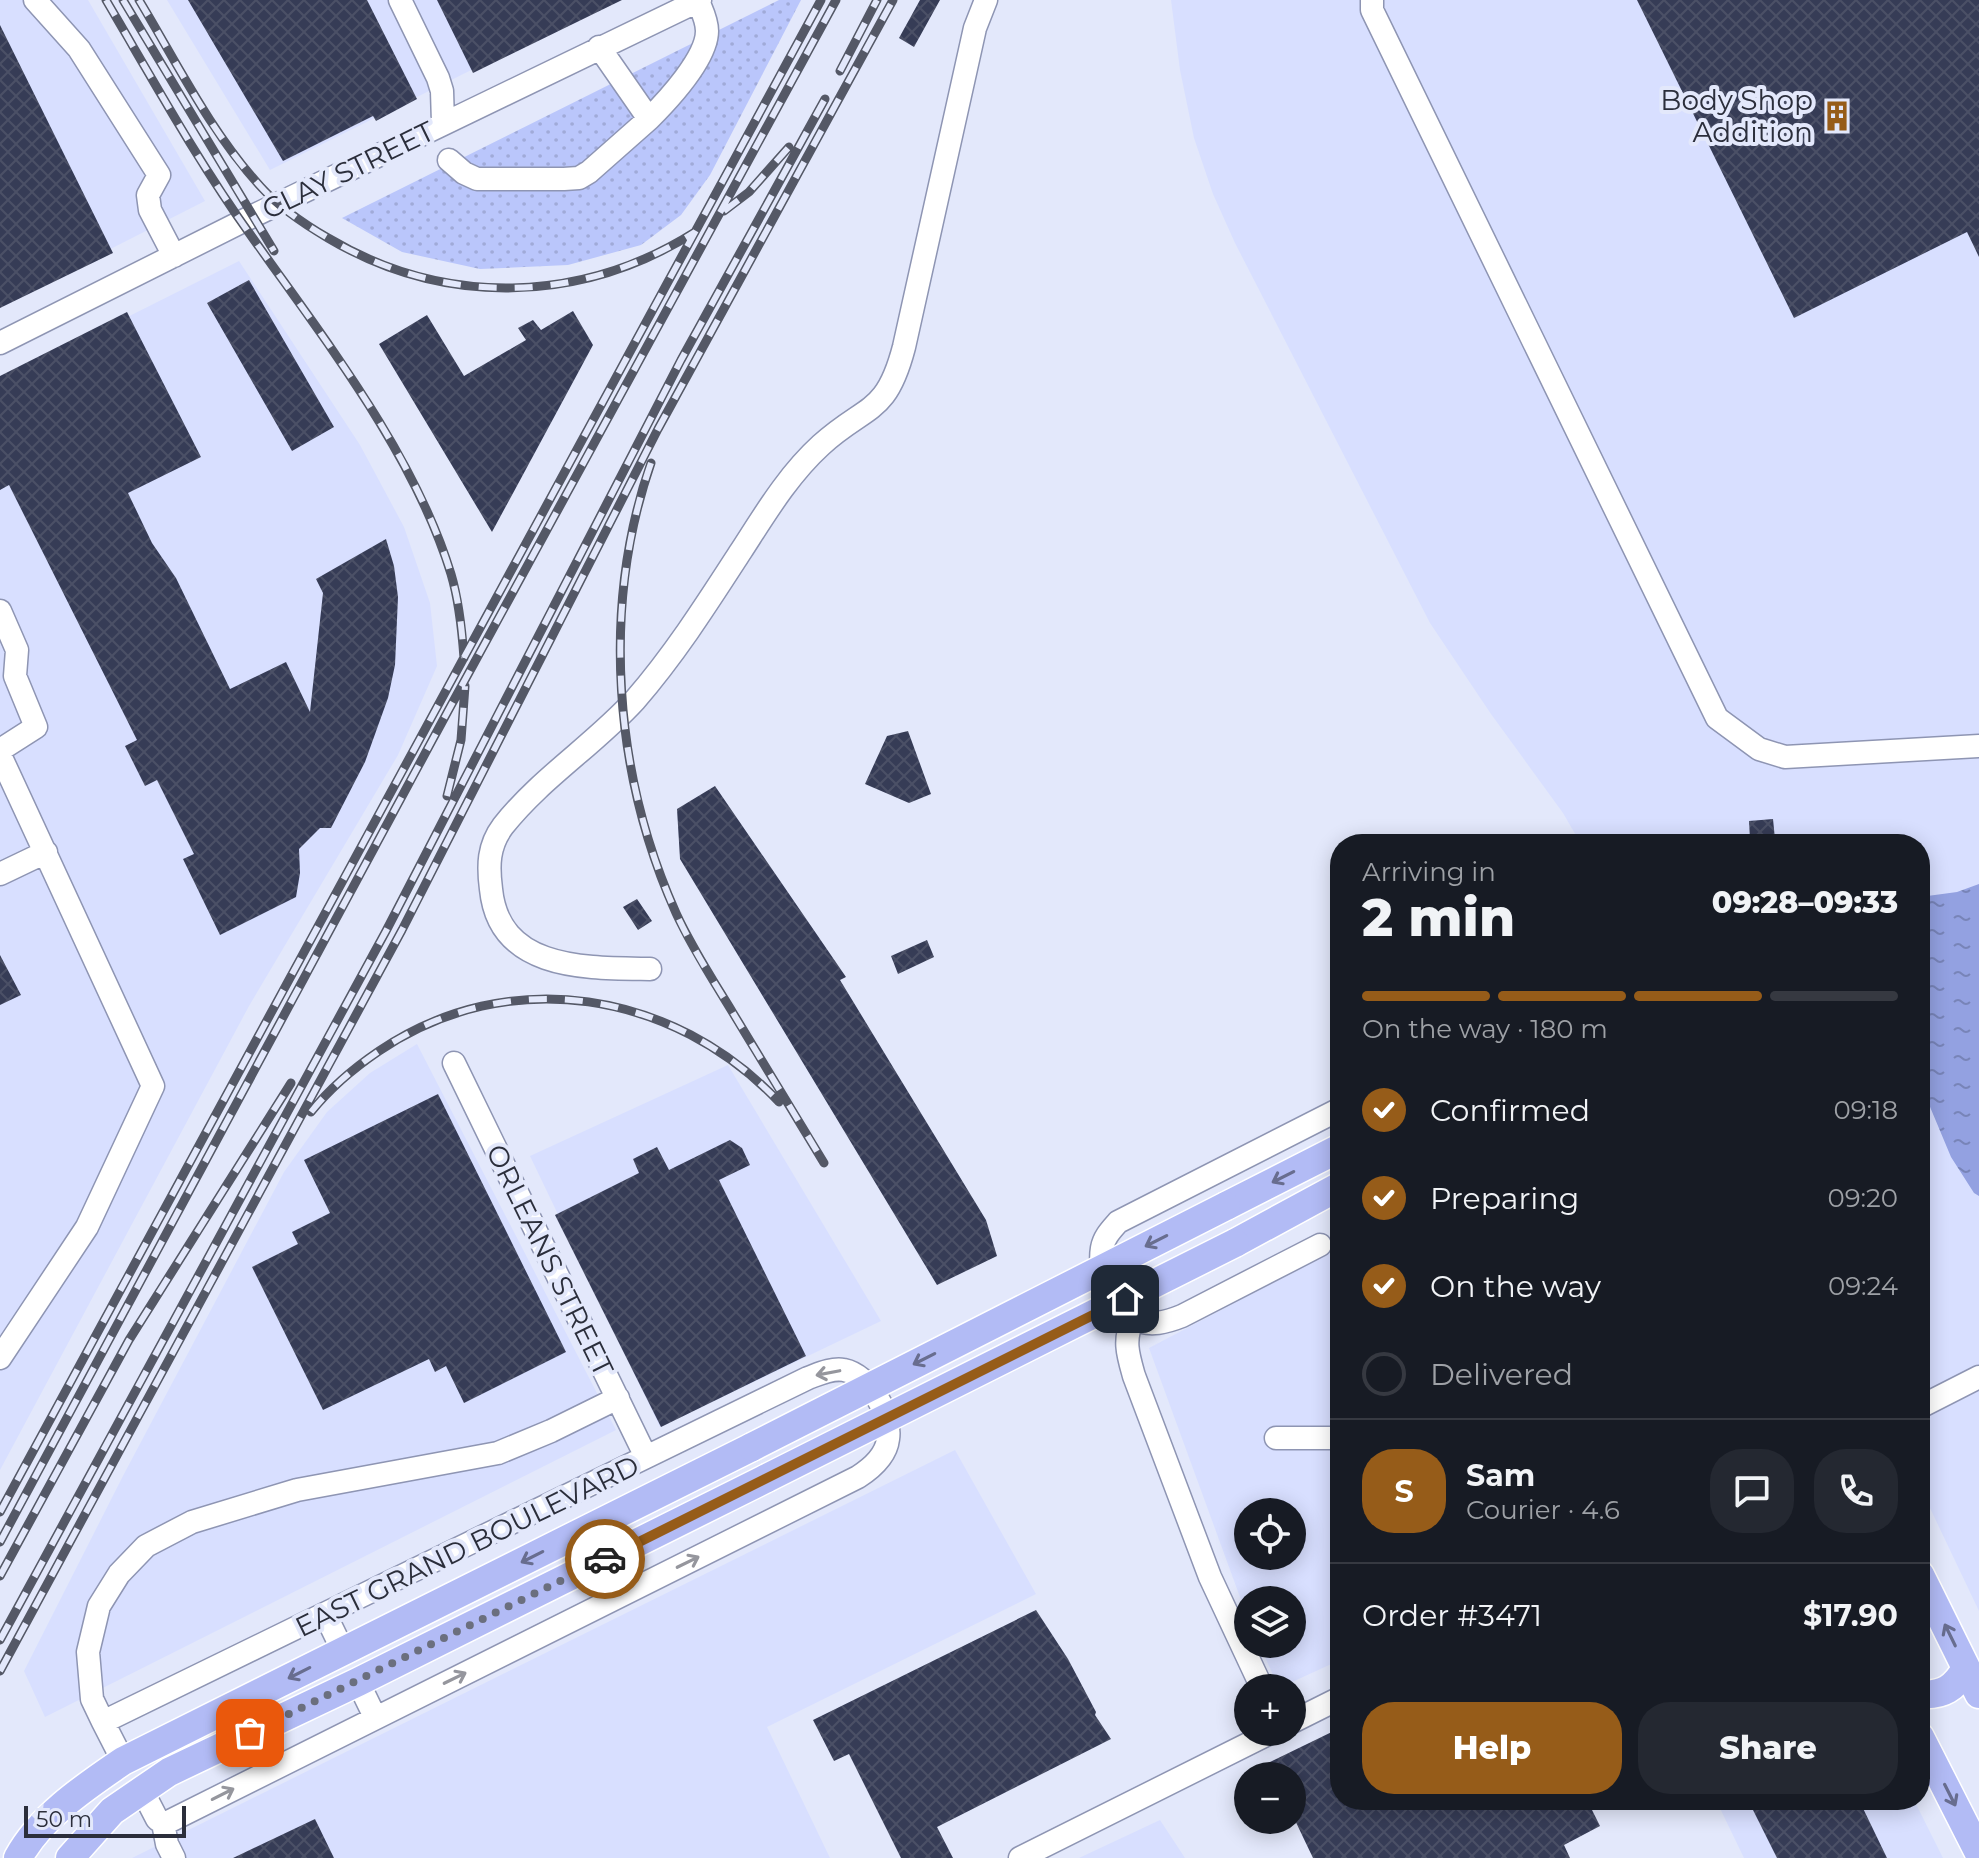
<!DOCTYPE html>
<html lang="en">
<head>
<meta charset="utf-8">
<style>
	:root { --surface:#171b24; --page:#242831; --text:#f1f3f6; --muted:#9ea1a6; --line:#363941; --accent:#965c19 }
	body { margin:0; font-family:Montserrat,sans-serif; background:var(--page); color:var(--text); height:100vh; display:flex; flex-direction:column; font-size:30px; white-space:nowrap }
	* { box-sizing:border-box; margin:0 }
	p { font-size:26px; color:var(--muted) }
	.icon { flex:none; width:44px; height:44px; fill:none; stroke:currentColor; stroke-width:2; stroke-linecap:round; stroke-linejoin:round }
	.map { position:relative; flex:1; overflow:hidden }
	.side { position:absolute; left:1330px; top:834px; width:600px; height:976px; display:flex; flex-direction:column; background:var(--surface); border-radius:32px; box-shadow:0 4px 20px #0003 }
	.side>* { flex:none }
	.fabs { position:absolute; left:1234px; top:1498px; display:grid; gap:16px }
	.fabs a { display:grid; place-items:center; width:72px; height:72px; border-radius:50%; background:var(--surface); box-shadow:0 4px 20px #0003; font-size:40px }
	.scale { position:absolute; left:24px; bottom:20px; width:162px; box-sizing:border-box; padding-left:8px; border:4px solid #2b2e3b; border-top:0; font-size:22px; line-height:28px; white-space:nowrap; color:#2b2e3b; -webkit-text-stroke:6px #e3e8fb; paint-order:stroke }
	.pin { position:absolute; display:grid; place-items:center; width:68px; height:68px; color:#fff; margin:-34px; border-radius:16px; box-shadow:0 4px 12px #0006 }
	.courier { position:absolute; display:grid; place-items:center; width:80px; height:80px; margin:-40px; border:6px solid #965c19; border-radius:50%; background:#fff; color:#222; box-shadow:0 2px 10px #0007 }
	.headline em { font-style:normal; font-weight:800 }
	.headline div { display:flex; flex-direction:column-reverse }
	.headline { display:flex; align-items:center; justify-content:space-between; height:136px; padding:0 32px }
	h1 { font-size:52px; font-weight:800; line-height:60px }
	.bar { display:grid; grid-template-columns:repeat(4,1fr); gap:12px 8px; align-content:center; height:96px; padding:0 32px }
	.bar i { height:10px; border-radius:6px; background:var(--line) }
	.bar .active { background:var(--accent) }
	.bar p { grid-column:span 4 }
	.line { display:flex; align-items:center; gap:20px; padding:0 32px; border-top:2px solid var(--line) }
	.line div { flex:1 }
	.round { display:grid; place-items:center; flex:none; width:84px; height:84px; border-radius:32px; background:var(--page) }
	ol { padding:0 32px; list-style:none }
	li { display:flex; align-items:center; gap:24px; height:88px }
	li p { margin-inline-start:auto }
	li .icon { padding:8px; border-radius:50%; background:var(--accent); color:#fff; stroke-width:4 }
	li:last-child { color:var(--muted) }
	li i { width:44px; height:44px; border:4px solid var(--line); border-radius:50% }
	.primary-button { display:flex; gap:16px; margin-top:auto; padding:16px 32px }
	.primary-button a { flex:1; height:92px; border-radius:32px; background:var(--accent); color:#fff; font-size:32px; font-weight:800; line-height:92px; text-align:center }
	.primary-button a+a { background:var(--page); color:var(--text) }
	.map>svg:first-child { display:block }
	.built { fill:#d8dfff; fill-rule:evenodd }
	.grass { fill:url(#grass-dots) }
	.water { fill:url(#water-ripples) }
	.building { fill:url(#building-cross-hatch) }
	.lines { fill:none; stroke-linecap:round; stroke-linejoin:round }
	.minor-casing { stroke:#8e95b3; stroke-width:25 }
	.major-casing { stroke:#fff; stroke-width:31 }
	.minor { stroke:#fff; stroke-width:22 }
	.major { stroke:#b2bbf5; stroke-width:28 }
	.rail-casing { stroke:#545866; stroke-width:9 }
	.rail { stroke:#e3e8fb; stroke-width:6; stroke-dasharray:18; stroke-linecap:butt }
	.major-bridge-casing { stroke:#fff; stroke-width:31; stroke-linecap:butt }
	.major-bridge { stroke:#b2bbf5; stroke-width:28 }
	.oneway { stroke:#686d8f }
	.oneway2 { stroke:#95969d }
	.done { stroke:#6b6f7e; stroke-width:8; stroke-dasharray:0 14.4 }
	.route { stroke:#965c19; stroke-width:10 }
	.labels { text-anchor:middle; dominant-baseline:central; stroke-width:8; stroke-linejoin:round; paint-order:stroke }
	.poi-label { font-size:28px; fill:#2b2e3b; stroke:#e3e8fb; text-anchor:end }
	.street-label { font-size:28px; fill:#2b2e3b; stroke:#e3e8fb }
</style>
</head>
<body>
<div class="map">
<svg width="1979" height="1858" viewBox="0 0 1979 1858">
	<defs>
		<pattern id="grass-dots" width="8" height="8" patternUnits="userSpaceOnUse" patternTransform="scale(2)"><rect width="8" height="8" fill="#bac6fb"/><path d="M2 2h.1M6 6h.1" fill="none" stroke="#a0aad8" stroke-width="1.8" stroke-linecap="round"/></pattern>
		<pattern id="water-ripples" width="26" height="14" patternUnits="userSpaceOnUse" patternTransform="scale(2)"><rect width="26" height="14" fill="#93a1e1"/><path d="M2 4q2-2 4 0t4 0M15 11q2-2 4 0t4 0" fill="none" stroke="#7884b8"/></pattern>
		<pattern id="building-cross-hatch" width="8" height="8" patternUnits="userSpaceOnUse" patternTransform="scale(2)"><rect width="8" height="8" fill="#363c56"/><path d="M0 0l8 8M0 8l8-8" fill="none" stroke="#4b5066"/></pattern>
	</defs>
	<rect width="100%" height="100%" fill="#e3e8fb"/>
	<!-- built -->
	<path class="built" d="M0,0H88L205,201L0,305Z
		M167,0H612L270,170Z
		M1171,0H1979V1611L1920,1487V844H1581L1563,813L1491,714L1430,623L1235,243L1213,194L1194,138L1180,70Z
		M239,261L360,445L404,527L430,603L437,666L398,755L249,1006L0,1470V381Z
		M417,1044L616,1430L45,1717L24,1671L124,1474L284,1172L327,1112L370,1073Z
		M728,1065L881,1321L660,1427L530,1156Z
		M1340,1248V1660L1279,1688L1259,1644H1292V1600H1248V1619L1149,1348ZM1248,1512H1292V1556H1248Z
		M955,1450L1036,1594L767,1727L830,1858H132Z
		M1716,1800H1914L1943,1858H1744Z
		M1160,1820L1185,1858H1079Z"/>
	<!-- grass -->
	<path class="grass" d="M779,0H801L710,175L681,215L641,245L568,265L480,269L402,252L342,218Z"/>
	<!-- water -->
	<path class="water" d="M1979,884V1196L1974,1193L1951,1157L1920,1083V897L1957,892Z"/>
	<!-- building -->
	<path class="building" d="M188,0H367L417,99L376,121L373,116L283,161Z
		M437,0H622L473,73Z
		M920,0H940L914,47L899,38Z
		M1637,0H1979V257L1967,232L1794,318Z
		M0,25L113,253L0,308Z
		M249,280L334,427L292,451L207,303Z
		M573,311L593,345L492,532L379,344L427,315L464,376L526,340L518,328L533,320L541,330Z
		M127,312L201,457L128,493L152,543L176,578L230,689L286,662L310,712L323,593L316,579L386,539L394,566L398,597L395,665L388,698L365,762L331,828H320L299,849L300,873L296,897L220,935L183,859L194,854L157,780L145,786L125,746L137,740L9,485L0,490V376Z
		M908,731L931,794L909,803L865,784L887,736Z
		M715,786L846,977L840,980L986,1220L997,1256L937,1285L680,859L677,809Z
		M1773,819L1775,839H1750L1749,821Z
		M637,899L652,921L638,930L623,907Z
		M927,940L934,957L898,974L891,956Z
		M0,955L21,995L0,1005Z
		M438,1094L566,1352L464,1403L446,1366L435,1372L429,1359L323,1410L252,1267L298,1244L292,1232L330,1213L304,1160Z
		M730,1140L742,1148L750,1165L719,1180L806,1356L661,1427L555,1215L639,1173L633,1159L657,1147L669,1170Z
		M1036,1610L1068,1659L1096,1712L1095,1715L1111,1739L937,1827L953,1858H901L849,1754L834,1761L813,1720Z
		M1340,1728V1800H1587L1600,1826L1564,1845L1570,1858H1313L1292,1814V1776H1274L1268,1763Z
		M1748,1800H1859L1887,1858H1777Z
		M315,1819L334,1858H233Z"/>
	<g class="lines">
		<!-- minor casing -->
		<g class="minor-casing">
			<path id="minor" d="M35,0L79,49L159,175L148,195L150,210L174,256
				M400,0L438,78L442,91L443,123
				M1372,0V10L1717,718L1759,749L1785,757L1979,746
				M649,119C668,100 707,58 707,31C707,20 702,11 698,1
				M449,160L464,173L477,179H564L579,178L589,172L649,119L599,47
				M0,343L253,216L700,0
				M0,611L17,650L15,676L36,727L0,750
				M0,755L153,1086L87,1227L0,1358
				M0,874L46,852
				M650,969C587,968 499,971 491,889C488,866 488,846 503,826C541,778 594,745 635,700C675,654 708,602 741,551C765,514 788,475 821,445C866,404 886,416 904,347L975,28L986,0
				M454,1063L646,1457
				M1320,1245L1182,1316C1167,1322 1150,1327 1134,1319C1112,1309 1098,1272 1102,1248C1104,1237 1111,1230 1118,1222L1340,1109
				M1133,1319C1123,1340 1128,1355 1134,1376L1210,1577L1262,1688
				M1920,1407L1979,1377
				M1276,1438H1340
				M326,1616L343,1651
				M358,1682L375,1717
				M103,1722L92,1699L88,1652L99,1606L119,1574L146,1546L192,1522L297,1490L498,1453L551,1431L618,1398
				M1292,1722L1340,1698
				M123,1761L103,1722L808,1378C819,1374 831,1368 844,1370C869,1375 892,1414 888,1439C886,1456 872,1468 858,1477L170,1821L163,1823L157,1819L142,1790
				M163,1823L167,1844L174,1858
				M1020,1858L1272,1732"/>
		</g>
		<!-- major casing -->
		<g class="major-casing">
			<path id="major" d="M1226,1206L1340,1148
				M1235,1243L1340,1186
				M1920,1575L1979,1694
				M1920,1694C1943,1696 1955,1688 1966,1668
				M1920,1737L1979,1853
				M18,1858C41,1816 85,1787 123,1761L752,1447
				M70,1858L112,1811L169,1772L358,1682L767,1478"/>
		</g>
		<!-- minor -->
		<use href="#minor" class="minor"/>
		<!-- major -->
		<use href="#major" class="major"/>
		<!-- rail casing -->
		<g class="rail-casing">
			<path id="rail" d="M106,0C153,80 198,162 252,237C324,339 414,453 451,574C459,601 462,630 464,658
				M123,0L274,251
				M139,0C177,63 211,133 261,187C280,208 304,224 328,238C444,307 581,304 695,232
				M840,71L877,0
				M724,211L749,192L789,147
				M651,463C601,607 614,775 676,913C692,948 713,980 733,1013C763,1063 794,1113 824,1163
				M447,796L461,740L465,686
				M311,1112C330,1088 354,1068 379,1051C509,963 674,991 779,1102
				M0,1512L821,0
				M0,1542L448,711L836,0
				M0,1576L129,1340L291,1083
				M0,1640L386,931L681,360L825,99
				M0,1671L402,930L658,429L893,0"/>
		</g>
		<!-- rail -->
		<use href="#rail" class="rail"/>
		<!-- major-bridge casing -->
		<g class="major-bridge-casing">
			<path id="major-bridge" d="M752,1447L1226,1206
				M767,1478L1235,1243"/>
		</g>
		<!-- major-bridge -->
		<use href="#major-bridge" class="major-bridge"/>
	</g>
	<!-- one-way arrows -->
	<defs><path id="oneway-shaft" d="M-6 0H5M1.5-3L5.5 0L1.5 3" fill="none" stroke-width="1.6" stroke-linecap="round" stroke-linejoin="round" transform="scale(2)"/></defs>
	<g class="oneway">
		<use href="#oneway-shaft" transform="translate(1283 1177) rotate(153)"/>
		<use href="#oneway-shaft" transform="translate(1156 1241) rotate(153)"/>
		<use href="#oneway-shaft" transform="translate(924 1359) rotate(153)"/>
		<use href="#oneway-shaft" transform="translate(532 1557) rotate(153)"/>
		<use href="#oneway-shaft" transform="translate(1950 1635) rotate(-116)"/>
		<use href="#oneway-shaft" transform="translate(299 1673) rotate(153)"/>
		<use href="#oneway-shaft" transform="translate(1950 1795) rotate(63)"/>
	</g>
	<g class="oneway2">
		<use href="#oneway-shaft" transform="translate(828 1373) rotate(169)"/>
		<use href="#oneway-shaft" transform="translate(688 1562) rotate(-26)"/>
		<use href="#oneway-shaft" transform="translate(455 1678) rotate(-26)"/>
		<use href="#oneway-shaft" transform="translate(223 1794) rotate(-27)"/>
	</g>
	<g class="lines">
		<!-- done -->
		<path class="done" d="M250,1733L605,1559"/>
		<!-- route -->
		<path class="route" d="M605,1559L1125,1299"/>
	</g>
	<!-- icons -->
	<defs>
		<g id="building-bare" transform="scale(2.4)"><path d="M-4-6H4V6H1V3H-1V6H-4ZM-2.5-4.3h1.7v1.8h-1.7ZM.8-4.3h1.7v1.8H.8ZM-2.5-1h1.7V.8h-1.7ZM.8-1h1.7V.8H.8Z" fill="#965c19" stroke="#e3e8fb" stroke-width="2.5" paint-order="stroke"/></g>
	</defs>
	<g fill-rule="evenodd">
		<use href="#building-bare" x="1837" y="116"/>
	</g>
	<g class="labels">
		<!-- poi labels -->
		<g class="poi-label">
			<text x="1813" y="100">Body Shop<tspan x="1813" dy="32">Addition</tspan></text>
		</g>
		<!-- street labels -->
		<g class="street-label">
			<text transform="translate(348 170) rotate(-26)">CLAY STREET</text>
			<text transform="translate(550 1260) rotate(64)">ORLEANS STREET</text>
			<text transform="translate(467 1546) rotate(-26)">EAST GRAND BOULEVARD</text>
		</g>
	</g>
</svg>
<div class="fabs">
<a><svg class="icon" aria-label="locate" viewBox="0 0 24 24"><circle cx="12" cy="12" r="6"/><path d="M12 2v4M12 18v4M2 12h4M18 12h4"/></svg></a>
<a><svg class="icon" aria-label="layers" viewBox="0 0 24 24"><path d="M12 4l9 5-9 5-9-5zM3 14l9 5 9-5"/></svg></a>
<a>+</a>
<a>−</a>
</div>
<div class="scale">50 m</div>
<div class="pin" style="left:250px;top:1733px;background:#ea580c"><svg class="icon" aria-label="bag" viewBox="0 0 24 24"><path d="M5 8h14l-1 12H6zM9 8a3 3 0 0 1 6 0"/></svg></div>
<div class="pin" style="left:1125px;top:1299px;background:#1f2937"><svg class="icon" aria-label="home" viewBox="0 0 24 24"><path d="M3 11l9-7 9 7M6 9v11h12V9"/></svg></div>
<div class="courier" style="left:605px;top:1559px"><svg class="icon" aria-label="car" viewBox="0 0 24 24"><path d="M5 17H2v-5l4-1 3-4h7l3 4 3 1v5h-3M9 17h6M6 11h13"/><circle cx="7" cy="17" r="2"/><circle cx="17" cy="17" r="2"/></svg></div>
<section class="side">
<div class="headline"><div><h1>2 min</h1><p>Arriving in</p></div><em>09:28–09:33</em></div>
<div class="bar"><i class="active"></i><i class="active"></i><i class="active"></i><i></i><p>On the way · 180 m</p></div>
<ol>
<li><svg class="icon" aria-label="check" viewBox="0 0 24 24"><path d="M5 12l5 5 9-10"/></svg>Confirmed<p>09:18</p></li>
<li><svg class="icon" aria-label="check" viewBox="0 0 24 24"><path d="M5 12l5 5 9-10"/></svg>Preparing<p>09:20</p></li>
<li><svg class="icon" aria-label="check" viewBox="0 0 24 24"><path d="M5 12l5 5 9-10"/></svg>On the way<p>09:24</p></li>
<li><i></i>Delivered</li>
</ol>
<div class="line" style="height:144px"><b class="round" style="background:var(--accent);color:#fff">S</b><div><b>Sam</b><p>Courier · 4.6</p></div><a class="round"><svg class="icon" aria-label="chat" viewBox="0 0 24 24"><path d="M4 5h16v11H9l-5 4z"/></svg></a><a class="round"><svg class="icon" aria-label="phone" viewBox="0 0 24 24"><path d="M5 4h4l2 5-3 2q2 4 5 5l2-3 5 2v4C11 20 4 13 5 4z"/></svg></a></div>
<div class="line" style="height:104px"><div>Order #3471</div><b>$17.90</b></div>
<div class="primary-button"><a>Help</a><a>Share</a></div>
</section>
</div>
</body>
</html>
